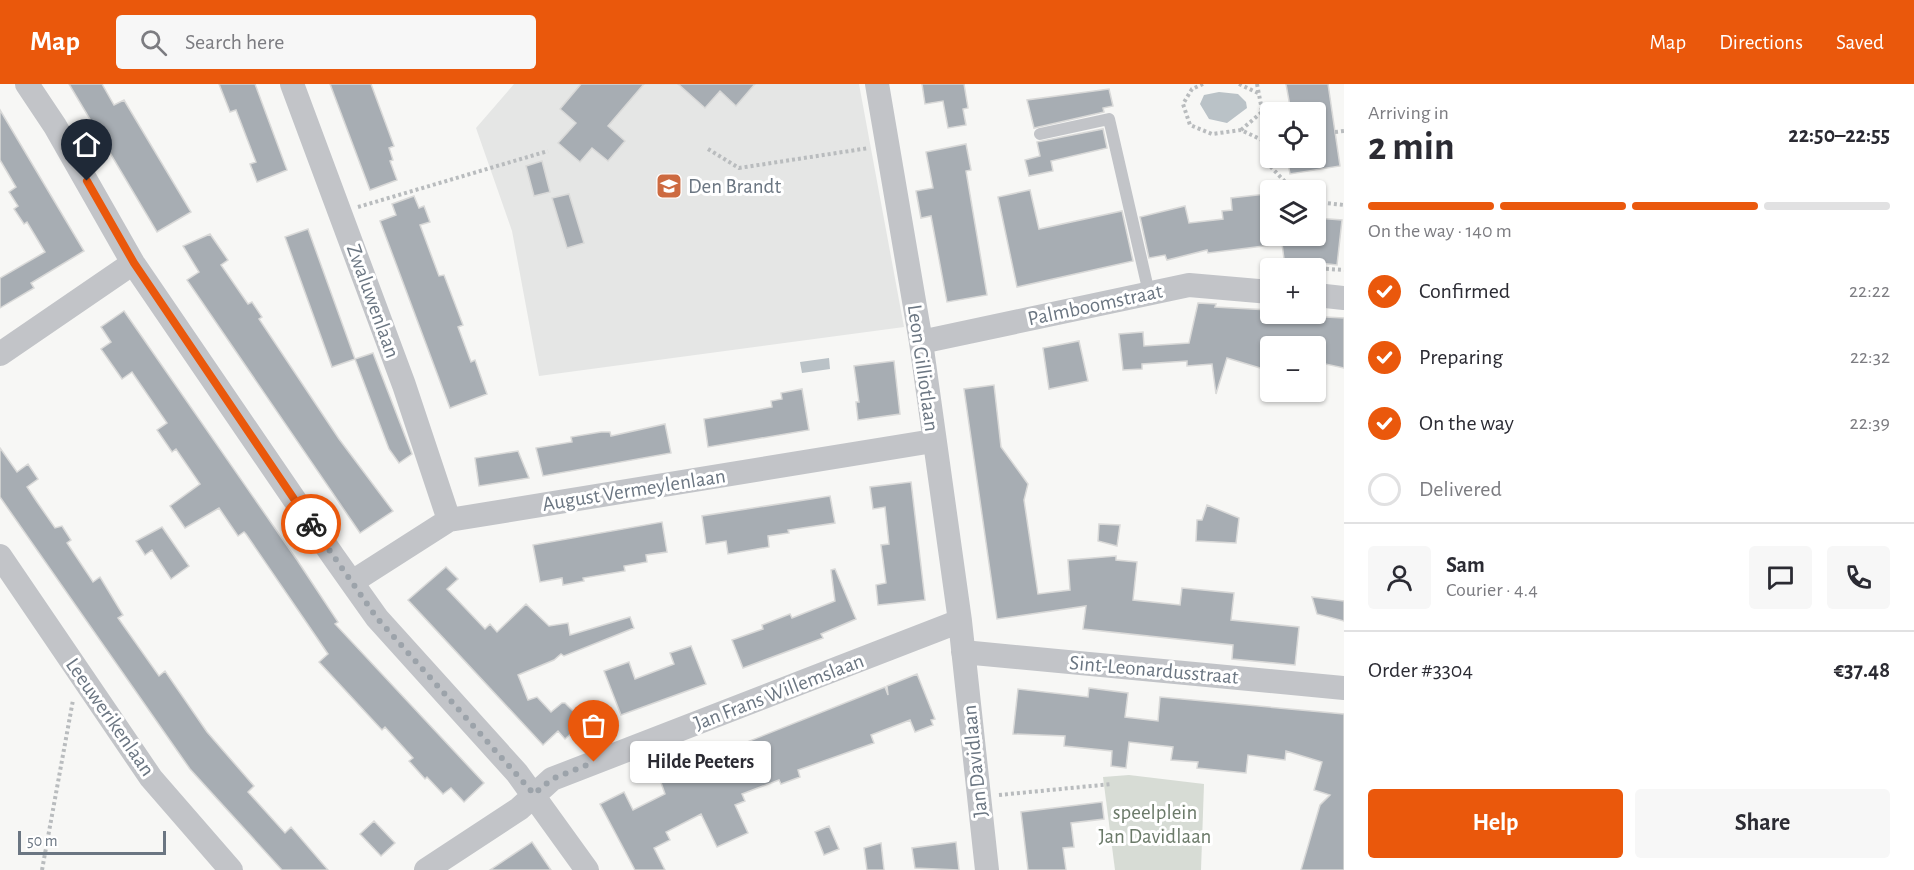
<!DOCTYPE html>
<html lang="en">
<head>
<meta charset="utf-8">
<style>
	:root { --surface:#fff; --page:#f7f7f7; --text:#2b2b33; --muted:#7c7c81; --line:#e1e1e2; --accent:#ea580c }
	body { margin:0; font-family:"Alegreya Sans",sans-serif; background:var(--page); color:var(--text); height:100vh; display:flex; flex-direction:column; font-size:22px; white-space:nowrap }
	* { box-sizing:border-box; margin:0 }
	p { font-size:20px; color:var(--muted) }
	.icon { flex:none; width:33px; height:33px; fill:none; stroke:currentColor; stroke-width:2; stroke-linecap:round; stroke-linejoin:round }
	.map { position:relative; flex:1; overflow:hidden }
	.details { display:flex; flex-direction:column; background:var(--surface); width:570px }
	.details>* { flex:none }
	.controls { position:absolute; left:1260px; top:18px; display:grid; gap:12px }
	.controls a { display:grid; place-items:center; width:66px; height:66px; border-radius:6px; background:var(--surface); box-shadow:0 2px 4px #0004; font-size:30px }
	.scale { position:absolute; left:18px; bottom:15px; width:148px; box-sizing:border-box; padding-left:6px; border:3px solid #6b7682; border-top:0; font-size:16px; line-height:21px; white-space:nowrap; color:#6b7682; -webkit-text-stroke:4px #fff; paint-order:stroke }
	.pin { position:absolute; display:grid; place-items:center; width:51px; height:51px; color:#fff; margin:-62px -26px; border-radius:50% 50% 50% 0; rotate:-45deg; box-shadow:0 0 6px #0007 }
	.pin .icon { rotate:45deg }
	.courier { position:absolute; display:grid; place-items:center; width:60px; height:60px; margin:-30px; border:4px solid #ea580c; border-radius:50%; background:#fff; color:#222; box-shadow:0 2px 8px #0007 }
	.bubble { position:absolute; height:42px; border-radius:6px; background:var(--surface); box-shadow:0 2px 4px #0004; font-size:20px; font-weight:600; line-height:42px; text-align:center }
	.overview em { font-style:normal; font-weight:600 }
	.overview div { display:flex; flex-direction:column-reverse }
	.overview { display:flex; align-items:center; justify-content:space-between; height:102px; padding:0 24px }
	h1 { font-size:39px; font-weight:600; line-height:45px }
	.bar { display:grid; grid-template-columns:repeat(4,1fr); gap:9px 6px; align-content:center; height:72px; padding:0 24px }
	.bar i { height:8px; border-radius:4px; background:var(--line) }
	.bar .current { background:var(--accent) }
	.bar p { grid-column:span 4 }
	.line { display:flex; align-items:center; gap:15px; padding:0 24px; border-top:2px solid var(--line) }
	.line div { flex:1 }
	.round { display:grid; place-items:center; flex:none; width:63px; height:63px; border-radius:6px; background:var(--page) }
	ol { padding:0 24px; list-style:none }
	li { display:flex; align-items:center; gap:18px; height:66px }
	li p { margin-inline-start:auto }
	li .icon { padding:6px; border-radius:50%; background:var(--accent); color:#fff; stroke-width:4 }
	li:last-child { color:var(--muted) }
	li i { width:33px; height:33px; border:3px solid var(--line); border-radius:50% }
	.button { display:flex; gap:12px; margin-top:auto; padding:12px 24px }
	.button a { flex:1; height:69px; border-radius:6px; background:var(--accent); color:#fff; font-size:24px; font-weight:600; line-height:69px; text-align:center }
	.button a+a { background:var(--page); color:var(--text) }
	header { display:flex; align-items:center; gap:36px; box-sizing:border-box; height:84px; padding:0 30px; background:var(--accent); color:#fff }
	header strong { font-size:28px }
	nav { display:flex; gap:33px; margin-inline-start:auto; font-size:21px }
	.search { width:420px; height:54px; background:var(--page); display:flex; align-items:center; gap:15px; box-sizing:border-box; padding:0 21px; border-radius:6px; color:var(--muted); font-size:22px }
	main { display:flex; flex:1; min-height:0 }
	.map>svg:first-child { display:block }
	.built { fill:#e5e6e5 }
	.green { fill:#d7dcd5 }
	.water { fill:#bac2c7 }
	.building { fill:#a7adb3; stroke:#d9d9d8; stroke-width:1.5 }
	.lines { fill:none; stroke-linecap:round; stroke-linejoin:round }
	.path { stroke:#b9bcbe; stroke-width:4; stroke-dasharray:3 3; stroke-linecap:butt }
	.lane { stroke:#c2c4c8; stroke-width:12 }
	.street { stroke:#c2c4c8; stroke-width:24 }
	.done { stroke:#9ca3aa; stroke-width:6; stroke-dasharray:0 10.8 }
	.route { stroke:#ea580c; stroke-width:8 }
	.labels { text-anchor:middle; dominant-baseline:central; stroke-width:6; stroke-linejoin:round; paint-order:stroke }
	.poi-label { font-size:21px; fill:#6b7682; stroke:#fff; text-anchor:start }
	.street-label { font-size:21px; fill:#6b7682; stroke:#fff }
	.park-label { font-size:21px; fill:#6b7a69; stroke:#fff }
</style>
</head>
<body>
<header>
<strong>Map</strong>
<div class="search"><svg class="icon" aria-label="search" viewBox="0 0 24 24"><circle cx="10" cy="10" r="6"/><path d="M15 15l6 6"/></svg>Search here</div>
<nav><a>Map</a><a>Directions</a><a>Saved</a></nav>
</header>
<main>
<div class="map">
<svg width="1344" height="786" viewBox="0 0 1344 786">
	<rect width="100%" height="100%" fill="#f7f7f5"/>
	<!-- built -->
	<path class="built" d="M514,0H859L904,243L539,292L512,147L476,44Z"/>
	<!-- green -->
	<path class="green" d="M1129,691L1204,700L1201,786H1115L1103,693Z"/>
	<!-- water -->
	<path class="water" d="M1219,8L1238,10L1246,18L1247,24L1227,39L1209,35L1200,20L1204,11Z
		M829,274L830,285L802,289L800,278Z"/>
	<!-- building -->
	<path class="building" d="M69,0H102L114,21L124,16L191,128L157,148Z
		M219,0H255L287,86L257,98L250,80L256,78L236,26L230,28Z
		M330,0H371L394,62L389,64L393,76L390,77L397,96L370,106Z
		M581,0H644L608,42L625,57L608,77L592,64L580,78L558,59L576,39L560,25Z
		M678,0H755L736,22L720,7L705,24Z
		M922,0H964L968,24L963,25L966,41L948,44L943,17L925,20Z
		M1286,0H1328L1340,82L1290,90L1287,74H1316V28H1291Z
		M1109,5L1113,22L1103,24L1104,28L1034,44L1027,16Z
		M0,26L84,167L31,199L34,204L0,224V194L45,168L27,138L24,140L14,125L18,122L9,108L16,103L0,76Z
		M1103,45L1107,64L1051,77L1053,87L1029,92L1025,76L1040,72L1037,58Z
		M966,60L971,86L966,87L987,211L947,218L931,132L921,134L916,107L933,104L926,68Z
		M542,77L550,108L534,112L526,82Z
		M1030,106L1039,145L1122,127L1133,177L1017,203L998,113Z
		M569,110L584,159L567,164L552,114Z
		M1266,110L1272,161L1208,169L1207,166L1167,176L1165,171L1149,174L1140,133L1185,122L1189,139L1223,135L1222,127L1232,126L1231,114Z
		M414,112L419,124L424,122L430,138L420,141L439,192L444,191L463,241L458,243L471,278L475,276L487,310L450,324L380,137L396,131L392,120Z
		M1316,134L1342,136L1337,181L1284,175L1281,152H1316Z
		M308,145L355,275L332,283L285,153Z
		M210,150L228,176L221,181L248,220L252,218L262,233L259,235L339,355L393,427L360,449L187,196L199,188L183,162Z
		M1198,219L1216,220L1215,223L1270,226V230L1344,234V284L1316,278V262H1270V287L1227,274L1216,310L1212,280L1187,282V277L1142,280V285L1123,286L1119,250L1143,248L1144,262L1189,259Z
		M124,227L297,476L338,538L335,540L484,699L464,718L451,704L443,710L427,693L425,695L409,677L413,674L385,643L382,646L319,578L328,570L246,450L244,448L238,452L219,424L185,444L170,422L200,400L176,365L172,368L157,346L167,339L132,288L122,295L101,265L111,258L101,243Z
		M1079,257L1088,297L1049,305L1043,264Z
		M373,269L412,370L399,379L389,365L355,275Z
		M894,277L900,330L858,336L856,318H859L854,282Z
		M994,301L1001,363L1028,400L1024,416L1038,510L1070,506L1068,476L1116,472V476L1137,478L1133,516L1180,521L1182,504L1234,509L1231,536L1299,543L1295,581L1232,575L1233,561L1083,545L1086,522L997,535L964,305Z
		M802,305L809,346L708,363L704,335L772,323L771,317L782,315L781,309Z
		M665,340L671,369L543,392L536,364L572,358L571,353L601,348H610L611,352Z
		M0,364L17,388L28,380L38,395L27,403L37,418L55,444L62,442L71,456L67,459L93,498L100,493L123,531L118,534L159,592L165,587L207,648L254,702L248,708L285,749L291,743L328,786H282L190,685L0,413Z
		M518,367L529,394L479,402L475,374Z
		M911,398L925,516L878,521L876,501L886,499L881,461L889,460L885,423L873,425L870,403Z
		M830,412L835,439L788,446L789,449L768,452L769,463L728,470L726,457L706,460L702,432Z
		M1207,421L1239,434L1236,459L1196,457L1197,436H1202Z
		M662,438L667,468L646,471L647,478L624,482L625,487L583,494L584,497L563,501L562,494L540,498L533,461Z
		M1099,440L1120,441L1117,462L1098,457Z
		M162,443L189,482L171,495L152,466L145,471L136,457Z
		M446,483L458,495L447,505L485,545L490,540L497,548L526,520L549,542L568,539L570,551L630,533L634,544L564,572L561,570L554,576L518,591L528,616L537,613L551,628L562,619H565L584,638L565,655L558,647L543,661L408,516Z
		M835,485L856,535L821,550L823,554L743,584L732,556L763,545L762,541L790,530L792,534L835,517L831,486Z
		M1312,513L1344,517V537L1317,530Z
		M691,562L706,600L621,631L604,587L629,578L635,595L674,580L670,569Z
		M917,590L935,635L931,636L933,641L915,648L910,636L871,651L874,659L798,686L800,693L781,700L779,696L742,710L745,717L735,721L748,749L717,763L701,730L666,748L670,756L654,764L665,786H635L600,720L624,708L633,726L665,710L659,693L885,603L888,611L887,602Z
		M1089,604L1128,609L1125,633L1158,637L1160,613L1344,630V786H1301L1320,721L1330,711L1314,706L1322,678L1286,667L1285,676L1248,671L1246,689L1197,684L1198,678L1171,676L1173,663L1129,658L1126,684L1111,682L1112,667L1064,662L1065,652L1013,650L1018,605L1088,613Z
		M1102,718L1104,735L1071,739L1074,763L1063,764L1066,786H1028L1021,728Z
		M374,737L395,759L381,772L360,750Z
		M829,742L839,765L824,771L815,748Z
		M532,758L551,786H490Z
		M956,758L959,786L915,784L912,764Z
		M881,759L884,786H867L864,764Z"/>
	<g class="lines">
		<!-- path -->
		<path class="path" d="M1203,0L1192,5L1183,20L1190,41L1212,50L1241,46L1262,56L1269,81L1293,106
			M1239,0L1260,10
			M1257,0L1265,42L1262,56
			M1241,46L1262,28
			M1335,48L1344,47
			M708,65L739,84L869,64
			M1316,118L1344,121
			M358,123L548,67
			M1314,178V184L1344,186
			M999,711L1112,700
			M42,786L73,616"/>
		<!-- lane -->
		<path class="lane" d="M1040,50L1109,35L1149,209"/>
		<!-- street -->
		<path class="street" d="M27,0L55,42L133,179L333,472L377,534L517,689L587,786
			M292,0L404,301L449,436
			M877,0L921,258L960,537L987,786
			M1316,211L1344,214
			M921,258L1189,201L1270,208
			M0,270L133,179
			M0,472L151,694L231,786
			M352,498L449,436L933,357
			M963,568L1344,604
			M426,786L519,725L552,695L960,537"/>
	</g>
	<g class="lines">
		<!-- done -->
		<path class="done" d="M311,440L377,534L534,710L552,695L594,678"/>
		<!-- route -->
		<path class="route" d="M87,97L134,179L311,440"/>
	</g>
	<!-- icons -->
	<defs>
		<g id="school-square" transform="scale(1.35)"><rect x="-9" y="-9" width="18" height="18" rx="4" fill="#cd6a40" stroke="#fff"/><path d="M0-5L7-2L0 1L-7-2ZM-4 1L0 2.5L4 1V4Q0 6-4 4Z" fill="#fff"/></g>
	</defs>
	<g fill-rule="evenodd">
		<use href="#school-square" x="669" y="102"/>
	</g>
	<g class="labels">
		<!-- poi labels -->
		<g class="poi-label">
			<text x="688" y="102">Den Brandt</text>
		</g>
		<!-- street labels -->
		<g class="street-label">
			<text transform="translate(373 217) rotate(70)">Zwaluwenlaan</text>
			<text transform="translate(1095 221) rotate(-12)">Palmboomstraat</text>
			<text transform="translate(923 284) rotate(82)">Leon Gilliotlaan</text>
			<text transform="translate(634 406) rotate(-9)">August Vermeylenlaan</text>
			<text transform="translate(1154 586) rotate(5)">Sint-Leonardusstraat</text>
			<text transform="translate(779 608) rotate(-21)">Jan Frans Willemslaan</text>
			<text transform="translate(110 633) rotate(55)">Leeuwerikenlaan</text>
			<text transform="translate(975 677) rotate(-96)">Jan Davidlaan</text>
		</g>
		<!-- park labels -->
		<g class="park-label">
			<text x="1155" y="728">speelplein<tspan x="1155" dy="24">Jan Davidlaan</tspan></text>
		</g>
	</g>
</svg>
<div class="controls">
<a><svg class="icon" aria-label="locate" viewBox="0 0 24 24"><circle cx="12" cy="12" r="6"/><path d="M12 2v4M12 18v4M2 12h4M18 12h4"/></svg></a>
<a><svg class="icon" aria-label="layers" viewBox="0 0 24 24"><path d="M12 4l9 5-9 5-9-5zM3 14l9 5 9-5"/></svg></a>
<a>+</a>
<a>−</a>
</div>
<div class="scale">50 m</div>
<div class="pin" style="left:594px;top:678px;background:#ea580c"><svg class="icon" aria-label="bag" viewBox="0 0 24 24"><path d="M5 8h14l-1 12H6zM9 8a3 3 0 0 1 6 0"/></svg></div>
<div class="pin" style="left:87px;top:97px;background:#1f2937"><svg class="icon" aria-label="home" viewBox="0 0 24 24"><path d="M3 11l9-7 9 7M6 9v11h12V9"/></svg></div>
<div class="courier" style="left:311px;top:440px"><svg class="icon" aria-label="bike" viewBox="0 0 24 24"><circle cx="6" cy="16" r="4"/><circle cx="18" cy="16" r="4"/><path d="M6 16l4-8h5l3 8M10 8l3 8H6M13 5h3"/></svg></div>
<div class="bubble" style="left:630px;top:657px;width:141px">Hilde Peeters</div>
</div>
<section class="details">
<div class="overview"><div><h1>2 min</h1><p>Arriving in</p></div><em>22:50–22:55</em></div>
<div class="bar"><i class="current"></i><i class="current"></i><i class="current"></i><i></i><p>On the way · 140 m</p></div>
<ol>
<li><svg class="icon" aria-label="check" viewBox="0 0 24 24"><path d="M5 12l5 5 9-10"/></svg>Confirmed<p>22:22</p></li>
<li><svg class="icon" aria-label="check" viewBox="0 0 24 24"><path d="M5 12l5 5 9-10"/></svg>Preparing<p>22:32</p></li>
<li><svg class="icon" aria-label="check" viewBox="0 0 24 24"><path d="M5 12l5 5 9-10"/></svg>On the way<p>22:39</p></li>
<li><i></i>Delivered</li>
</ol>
<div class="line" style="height:108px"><a class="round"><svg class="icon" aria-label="person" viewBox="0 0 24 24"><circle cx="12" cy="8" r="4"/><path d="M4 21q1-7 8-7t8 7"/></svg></a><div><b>Sam</b><p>Courier · 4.4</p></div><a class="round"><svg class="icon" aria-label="chat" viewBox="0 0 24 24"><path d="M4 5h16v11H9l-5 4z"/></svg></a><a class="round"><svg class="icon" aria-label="phone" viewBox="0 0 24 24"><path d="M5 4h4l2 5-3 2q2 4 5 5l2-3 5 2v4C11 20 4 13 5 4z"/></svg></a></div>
<div class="line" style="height:78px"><div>Order #3304</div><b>€37.48</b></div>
<div class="button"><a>Help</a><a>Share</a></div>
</section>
</main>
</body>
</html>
